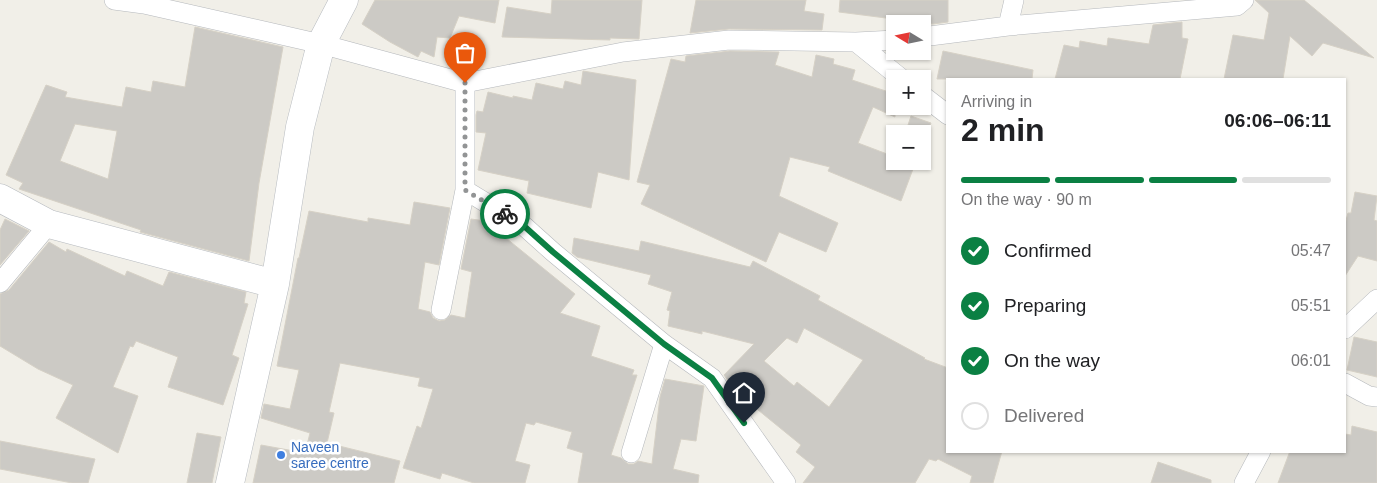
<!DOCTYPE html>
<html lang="en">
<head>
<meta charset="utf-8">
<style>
	:root { --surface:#fff; --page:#f6f6f6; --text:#202124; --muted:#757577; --line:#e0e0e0; --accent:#0b8043 }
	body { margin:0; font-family:Arial,sans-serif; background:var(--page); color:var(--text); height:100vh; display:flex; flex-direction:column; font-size:19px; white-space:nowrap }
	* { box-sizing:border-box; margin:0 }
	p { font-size:16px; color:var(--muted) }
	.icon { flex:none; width:28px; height:28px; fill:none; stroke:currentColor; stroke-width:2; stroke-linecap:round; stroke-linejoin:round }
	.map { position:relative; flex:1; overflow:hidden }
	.panel { position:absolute; left:946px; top:78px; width:400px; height:375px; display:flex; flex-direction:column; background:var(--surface); border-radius:0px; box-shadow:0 1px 4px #0004 }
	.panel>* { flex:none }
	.needle { width:32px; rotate:280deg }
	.buttons { position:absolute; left:886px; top:15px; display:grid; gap:10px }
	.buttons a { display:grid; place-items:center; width:45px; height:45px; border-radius:0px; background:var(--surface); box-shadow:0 1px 4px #0004; font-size:25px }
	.pin { position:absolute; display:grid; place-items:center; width:42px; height:42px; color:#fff; margin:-51px -21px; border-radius:50% 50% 50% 0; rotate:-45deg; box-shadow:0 0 5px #0007 }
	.pin .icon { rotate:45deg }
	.courier { position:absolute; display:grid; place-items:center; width:50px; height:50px; margin:-25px; border:4px solid #0b8043; border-radius:50%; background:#fff; color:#222; box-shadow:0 1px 6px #0007 }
	.headline em { font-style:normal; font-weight:800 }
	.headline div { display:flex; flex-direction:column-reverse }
	.headline { display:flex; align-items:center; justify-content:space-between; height:85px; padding:0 15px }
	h1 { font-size:32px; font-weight:800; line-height:38px }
	.bar { display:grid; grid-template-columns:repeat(4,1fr); gap:8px 5px; align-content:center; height:60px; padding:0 15px }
	.bar i { height:6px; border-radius:4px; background:var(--line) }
	.bar .active { background:var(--accent) }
	.bar p { grid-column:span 4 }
	ol { padding:0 15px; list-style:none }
	li { display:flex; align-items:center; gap:15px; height:55px }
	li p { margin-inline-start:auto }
	li .icon { padding:5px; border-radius:50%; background:var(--accent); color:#fff; stroke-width:4 }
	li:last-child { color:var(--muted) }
	li i { width:28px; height:28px; border:2px solid var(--line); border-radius:50% }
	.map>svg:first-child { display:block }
	.building { fill:#cccac5; stroke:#d6d1c6; fill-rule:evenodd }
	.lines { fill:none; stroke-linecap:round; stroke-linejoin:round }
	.street-casing { stroke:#b5b8bc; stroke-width:20 }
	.secondary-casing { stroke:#b6babf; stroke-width:29 }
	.street { stroke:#fff; stroke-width:19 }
	.secondary { stroke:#fff; stroke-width:28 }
	.done { stroke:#929495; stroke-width:5; stroke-dasharray:0 9 }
	.route { stroke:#0b8043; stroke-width:6 }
	.shop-dot { fill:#3f7fe0; stroke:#fff; stroke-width:2 }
	.labels { text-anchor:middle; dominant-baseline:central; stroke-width:5; stroke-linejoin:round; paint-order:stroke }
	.shop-label { font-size:14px; fill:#366cbe; stroke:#fff; text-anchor:start }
</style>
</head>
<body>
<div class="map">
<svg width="1377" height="483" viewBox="0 0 1377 483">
	<rect width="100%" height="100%" fill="#f1efe8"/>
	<!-- building -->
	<path class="building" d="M375,0H499L495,23L459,16L450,38L437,37L434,57L421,51L418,57L390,42L362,24Z
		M552,0H642L639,39L610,38V40L502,37L507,7L551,14Z
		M696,0H806L804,11L824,14L822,30L729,29L690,33Z
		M840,0H948V22L933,24L839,12Z
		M1255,0H1304L1374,58L1323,43L1312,56L1290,36L1283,79H1224L1233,35L1264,40L1269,13Z
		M1182,22V38L1188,39L1180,79H1055L1064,45L1079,48L1080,41L1107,46L1108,38L1149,44L1153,25Z
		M195,27L283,47L259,183L249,261L140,232L141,230L19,189L23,183L6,175L46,85L67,92L65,97L122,107L126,87L151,92L153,81L185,87ZM75,124L117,131L108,179L60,161Z
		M730,51L779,52L775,65L812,77L816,55L834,59L833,64L855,70L852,80L895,94V117L873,107L858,143L895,157V161H916L901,201L828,171L830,167L790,157L779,196L838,223L826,252L779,232L766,262L641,204L650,185L637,182L671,59L685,62L686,56Z
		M943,51L1033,70L1032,79H937Z
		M583,71L636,80L629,180L598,172L591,208L527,193L529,181L478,170L486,133L476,132V115L477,111L483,112L488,92L513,98V96L532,100L536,83L563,89L565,81L581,85Z
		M911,116L931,123L922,144V134H905Z
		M1355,192L1377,196L1374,220L1377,221V261L1358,256L1345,276V224L1348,213H1351Z
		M414,202L450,208L439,265L425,262L418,309L430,312L433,318L439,321L445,320L451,315L465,318L472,272L461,269L471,219L485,221L575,294L560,313L600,326L591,356L634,370L632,375H637L611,455L621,458L628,464H634L638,461L652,464L660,397L665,379L704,386L696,441L681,439L673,469L699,475L698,483H578L583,453L567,448L572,432L536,422L534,425L526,423L515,461L530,465L525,483H474L442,473L440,479L403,468L417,426L421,428L433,389L418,386L420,378L340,363L329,412L334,413L327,443L400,461L394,483H253L261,445L305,453L310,433L261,418L264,404L290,409L299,370L277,366L298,258H299L309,211L368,222V218L410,225Z
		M5,219L29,231L0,265V230Z
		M574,238L639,251L641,241L750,267L753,261L820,296L818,300L925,358L924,359L948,368V451H1002L993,483H970L972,476L938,459L936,461L929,459L915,483H803L815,467L796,452L801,445L736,392L724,375L754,344L702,331V334L668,326L670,311L667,310L672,292L648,284L651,275L577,257L572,253ZM804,328L863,360L829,407L797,382L794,386L764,361L787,338L797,343Z
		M49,242L66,252L67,249L125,276L127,271L163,286L169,272L246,292L244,303L248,304L232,355L239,358L223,405L168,387L178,357L136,341L133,347L130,346L113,387L138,396L118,453L56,418L73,385L38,369L0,346V294L9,290Z
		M1354,337L1377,342V377L1347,370Z
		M1352,426L1377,432V483H1278L1290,451H1345V434L1351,435Z
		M197,433L221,437L212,483H187Z
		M0,441L95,459L88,483H72L0,469Z
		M1158,462L1211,480V483H1151Z"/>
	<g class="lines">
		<!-- street casing -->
		<g class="street-casing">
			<path id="street" d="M114,0L144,4L321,44L465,83L623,52L729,40L856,42L895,40
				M1008,26L1014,0
				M922,37L1008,26L1237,6L1244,0
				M856,42L902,79
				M465,83V190L524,226L553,252L664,344L712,378L786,483
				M922,95L948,115
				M0,283L49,224
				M441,310L465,190
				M1345,329L1377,299
				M1345,383L1369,396L1377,397
				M631,453L664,344
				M1244,483L1261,451"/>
		</g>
		<!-- secondary casing -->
		<g class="secondary-casing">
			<path id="secondary" d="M0,198L49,224L275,284
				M230,483L275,284L300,127L321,44L344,0"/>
		</g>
		<!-- street -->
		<use href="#street" class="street"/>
		<!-- secondary -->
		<use href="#secondary" class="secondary"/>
	</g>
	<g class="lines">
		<!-- done -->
		<path class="done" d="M465,83V190L505,214"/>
		<!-- route -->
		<path class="route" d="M505,214L524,226L553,252L664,344L712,378L744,423"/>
	</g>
	<!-- markers -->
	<circle class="shop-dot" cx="281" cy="455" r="5"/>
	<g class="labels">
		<!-- shop labels -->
		<g class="shop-label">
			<text x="291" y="447">Naveen<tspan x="291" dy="16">saree centre</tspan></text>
		</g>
	</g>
</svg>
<div class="buttons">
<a><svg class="needle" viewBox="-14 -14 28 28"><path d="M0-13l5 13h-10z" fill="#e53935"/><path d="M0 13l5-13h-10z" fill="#757577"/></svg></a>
<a>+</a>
<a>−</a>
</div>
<div class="pin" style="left:465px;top:83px;background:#ea580c"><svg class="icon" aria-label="bag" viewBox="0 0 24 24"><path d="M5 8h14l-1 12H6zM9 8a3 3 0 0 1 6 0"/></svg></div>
<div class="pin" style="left:744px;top:423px;background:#1f2937"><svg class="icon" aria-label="home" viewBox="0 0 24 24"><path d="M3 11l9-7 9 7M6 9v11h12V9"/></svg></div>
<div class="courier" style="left:505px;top:214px"><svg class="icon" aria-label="bike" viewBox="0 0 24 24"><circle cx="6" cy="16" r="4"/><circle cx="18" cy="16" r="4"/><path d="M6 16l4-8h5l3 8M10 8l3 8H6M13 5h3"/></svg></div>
<section class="panel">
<div class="headline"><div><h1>2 min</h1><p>Arriving in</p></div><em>06:06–06:11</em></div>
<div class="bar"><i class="active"></i><i class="active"></i><i class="active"></i><i></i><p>On the way · 90 m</p></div>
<ol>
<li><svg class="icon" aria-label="check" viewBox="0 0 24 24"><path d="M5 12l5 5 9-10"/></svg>Confirmed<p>05:47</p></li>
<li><svg class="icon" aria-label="check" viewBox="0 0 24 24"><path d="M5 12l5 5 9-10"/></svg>Preparing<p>05:51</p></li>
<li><svg class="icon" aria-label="check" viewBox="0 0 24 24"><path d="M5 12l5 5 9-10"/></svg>On the way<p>06:01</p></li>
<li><i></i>Delivered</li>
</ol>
</section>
</div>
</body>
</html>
